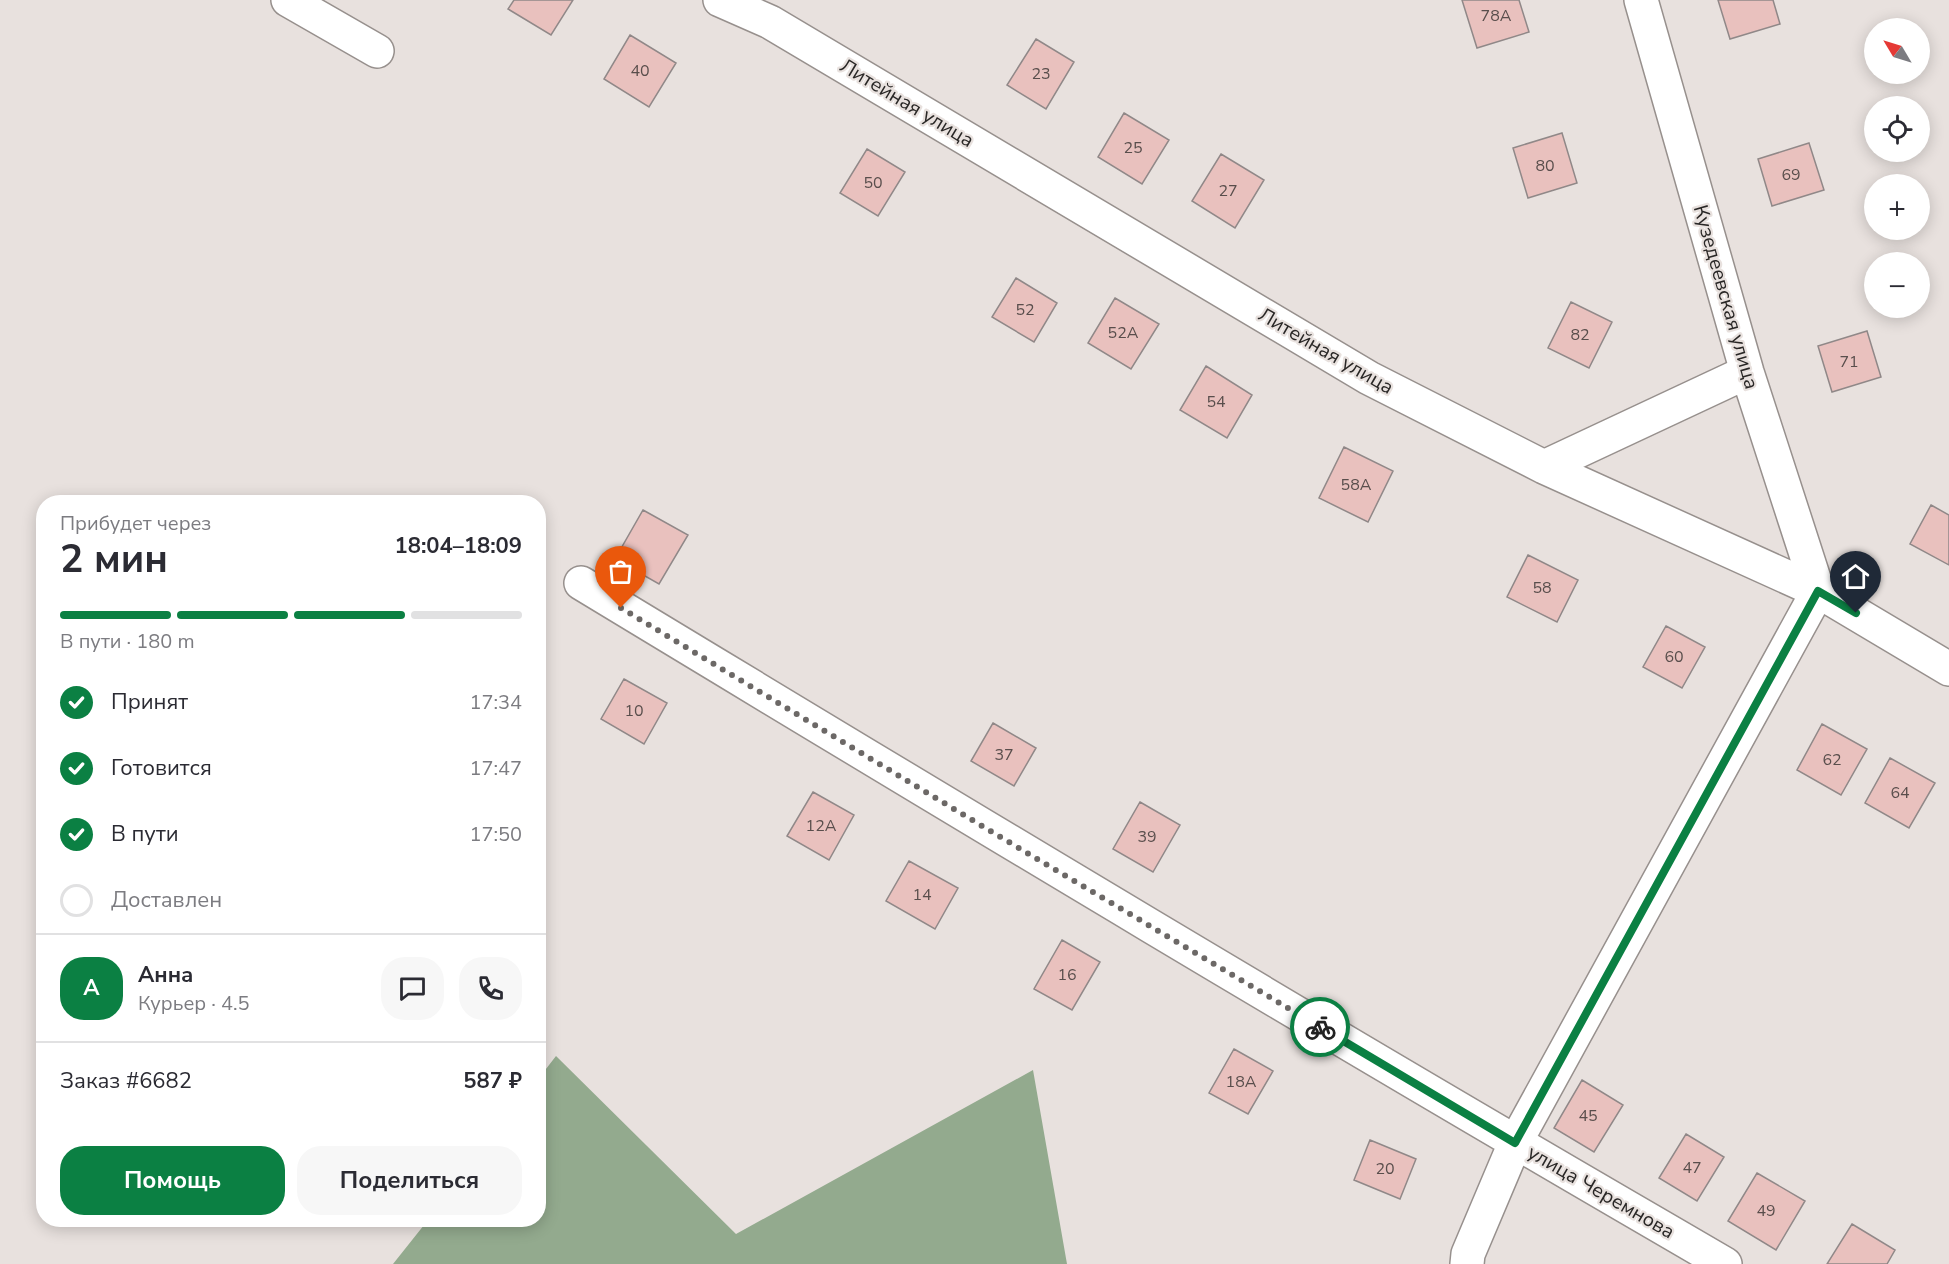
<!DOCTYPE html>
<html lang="ru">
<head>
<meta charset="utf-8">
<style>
	:root { --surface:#fff; --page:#f7f7f7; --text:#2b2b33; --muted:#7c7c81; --line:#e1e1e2; --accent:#0b8043 }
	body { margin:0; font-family:"Nunito Sans",sans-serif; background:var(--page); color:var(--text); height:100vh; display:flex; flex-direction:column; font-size:22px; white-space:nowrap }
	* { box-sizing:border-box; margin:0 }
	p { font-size:20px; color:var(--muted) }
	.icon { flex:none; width:33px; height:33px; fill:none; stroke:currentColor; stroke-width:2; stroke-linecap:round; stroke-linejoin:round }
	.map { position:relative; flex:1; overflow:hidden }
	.sheet { position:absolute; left:36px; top:495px; width:510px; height:732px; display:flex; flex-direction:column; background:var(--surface); border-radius:24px; box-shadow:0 3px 15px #0003 }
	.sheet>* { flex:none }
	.needle { width:39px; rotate:308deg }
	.controls { position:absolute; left:1864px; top:18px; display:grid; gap:12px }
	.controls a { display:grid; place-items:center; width:66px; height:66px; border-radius:50%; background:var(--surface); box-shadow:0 3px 15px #0003; font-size:30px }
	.pin { position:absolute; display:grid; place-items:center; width:51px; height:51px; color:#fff; margin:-62px -26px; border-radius:50% 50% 50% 0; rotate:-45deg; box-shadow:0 0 6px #0007 }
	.pin .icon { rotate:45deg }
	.courier { position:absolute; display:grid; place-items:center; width:60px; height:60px; margin:-30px; border:4px solid #0b8043; border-radius:50%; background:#fff; color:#222; box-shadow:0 2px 8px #0007 }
	.headline em { font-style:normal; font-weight:700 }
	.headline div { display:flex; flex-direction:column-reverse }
	.headline { display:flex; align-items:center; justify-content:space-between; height:102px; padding:0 24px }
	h1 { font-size:39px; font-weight:700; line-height:45px }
	.bar { display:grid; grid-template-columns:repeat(4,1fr); gap:9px 6px; align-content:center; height:72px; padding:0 24px }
	.bar i { height:8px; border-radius:4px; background:var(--line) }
	.bar .on { background:var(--accent) }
	.bar p { grid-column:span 4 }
	.line { display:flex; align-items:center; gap:15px; padding:0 24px; border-top:2px solid var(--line) }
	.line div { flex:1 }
	.round { display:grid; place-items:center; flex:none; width:63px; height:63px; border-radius:24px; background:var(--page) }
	ol { padding:0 24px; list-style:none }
	li { display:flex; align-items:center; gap:18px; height:66px }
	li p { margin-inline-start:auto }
	li .icon { padding:6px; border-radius:50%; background:var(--accent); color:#fff; stroke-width:4 }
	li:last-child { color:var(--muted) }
	li i { width:33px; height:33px; border:3px solid var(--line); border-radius:50% }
	.button { display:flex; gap:12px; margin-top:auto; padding:12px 24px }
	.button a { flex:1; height:69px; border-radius:24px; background:var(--accent); color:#fff; font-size:24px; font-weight:700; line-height:69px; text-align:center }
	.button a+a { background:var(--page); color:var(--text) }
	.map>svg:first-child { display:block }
	.forest { fill:#93aa8e }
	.building { fill:#e9c1be; stroke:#908888; stroke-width:1.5 }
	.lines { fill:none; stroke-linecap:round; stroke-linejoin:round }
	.street-casing { stroke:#97908d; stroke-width:36 }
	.street { stroke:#fff; stroke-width:33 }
	.done { stroke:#6c6866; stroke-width:6; stroke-dasharray:0 10.8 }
	.route { stroke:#0b8043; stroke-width:8 }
	.labels { text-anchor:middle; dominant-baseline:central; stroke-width:4.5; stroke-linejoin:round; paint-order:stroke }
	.number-label { font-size:16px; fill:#594e4c }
	.street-label { font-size:20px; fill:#292726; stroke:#e8e1de }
</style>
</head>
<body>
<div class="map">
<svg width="1949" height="1264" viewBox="0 0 1949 1264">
	<rect width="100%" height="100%" fill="#e8e1de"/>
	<!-- forest -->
	<path class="forest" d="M556,1056L736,1234L1033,1070L1067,1264H393L428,1220H538L539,1078Z"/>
	<!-- building -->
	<path class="building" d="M514,0H573L551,35L508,9Z
		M1462,0H1519L1529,32L1477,48Z
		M1718,0H1773L1780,24L1730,39Z
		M630,35L676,63L649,107L604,79Z
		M1036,39L1074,62L1046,109L1007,85Z
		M1124,113L1169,140L1142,184L1098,157Z
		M1562,133L1577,183L1528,198L1513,148Z
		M1809,143L1824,190L1772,206L1758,159Z
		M867,149L905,172L878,216L840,193Z
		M1221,154L1264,180L1235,228L1192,201Z
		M1016,278L1057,303L1034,342L992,317Z
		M1115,298L1159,324L1131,369L1088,343Z
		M1571,302L1612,322L1589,368L1548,348Z
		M1867,331L1881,377L1832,392L1818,346Z
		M1206,366L1252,395L1227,438L1180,410Z
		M1344,447L1393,471L1368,522L1319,498Z
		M1931,505L1949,515V565L1910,544Z
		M643,510L688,535L659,584L615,559Z
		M1528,555L1578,580L1557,622L1507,597Z
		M1666,626L1705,647L1682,688L1643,667Z
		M624,679L667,703L644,744L601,719Z
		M993,723L1036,748L1014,786L971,761Z
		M1822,724L1867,749L1841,795L1797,770Z
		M1890,758L1935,783L1909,828L1865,803Z
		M813,792L854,815L829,860L787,836Z
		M1140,802L1180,825L1153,872L1113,849Z
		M909,861L958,888L935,929L886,901Z
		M1062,940L1100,962L1072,1010L1034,989Z
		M1234,1049L1273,1071L1248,1114L1209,1093Z
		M1582,1080L1623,1105L1594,1152L1554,1128Z
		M1686,1134L1724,1157L1697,1201L1659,1178Z
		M1370,1140L1416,1159L1400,1199L1354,1180Z
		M1757,1173L1805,1201L1776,1250L1728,1221Z
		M1852,1224L1895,1250L1887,1264H1827Z"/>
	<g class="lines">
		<!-- street casing -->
		<g class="street-casing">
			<path id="street" d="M288,0L377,51
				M720,0L770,22L1369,378L1544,467L1818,591L1949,669
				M1641,0L1747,372L1818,591
				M1544,467L1747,372
				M581,583C961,813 1341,1042 1725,1264
				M1467,1264L1468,1254L1515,1143L1818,591"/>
		</g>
		<!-- street -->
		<use href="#street" class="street"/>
	</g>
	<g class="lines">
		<!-- done -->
		<path class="done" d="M621,608L1002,838L1320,1027"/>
		<!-- route -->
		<path class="route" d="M1320,1027L1515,1143L1818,591L1856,613"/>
	</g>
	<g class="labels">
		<!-- number labels -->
		<g class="number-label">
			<text x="1496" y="16">78А</text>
			<text x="640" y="71">40</text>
			<text x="1041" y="74">23</text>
			<text x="1133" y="148">25</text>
			<text x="1545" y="166">80</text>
			<text x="1791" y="175">69</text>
			<text x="873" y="183">50</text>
			<text x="1228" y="191">27</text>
			<text x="1025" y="310">52</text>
			<text x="1123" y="333">52А</text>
			<text x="1580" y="335">82</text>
			<text x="1849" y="362">71</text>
			<text x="1216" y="402">54</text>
			<text x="1356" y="485">58А</text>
			<text x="1542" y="588">58</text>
			<text x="1674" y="657">60</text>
			<text x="634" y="711">10</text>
			<text x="1004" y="755">37</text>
			<text x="1832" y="760">62</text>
			<text x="1900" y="793">64</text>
			<text x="821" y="826">12А</text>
			<text x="1147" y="837">39</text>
			<text x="922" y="895">14</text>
			<text x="1067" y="975">16</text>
			<text x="1241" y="1082">18А</text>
			<text x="1588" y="1116">45</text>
			<text x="1692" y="1168">47</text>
			<text x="1385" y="1169">20</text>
			<text x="1766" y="1211">49</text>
		</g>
		<!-- street labels -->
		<g class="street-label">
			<text transform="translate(907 103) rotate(31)">Литейная улица</text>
			<text transform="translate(1726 297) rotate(74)">Кузедеевская улица</text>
			<text transform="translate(1326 351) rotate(30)">Литейная улица</text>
			<text transform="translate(1601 1192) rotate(30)">улица Черемнова</text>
		</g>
	</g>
</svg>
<div class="controls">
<a><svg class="needle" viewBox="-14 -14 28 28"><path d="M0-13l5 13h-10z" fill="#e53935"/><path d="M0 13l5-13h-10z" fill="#7c7c81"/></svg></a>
<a><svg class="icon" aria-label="locate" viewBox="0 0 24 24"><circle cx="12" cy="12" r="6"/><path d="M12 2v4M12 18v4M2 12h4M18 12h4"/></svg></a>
<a>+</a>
<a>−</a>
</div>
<div class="pin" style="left:621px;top:608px;background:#ea580c"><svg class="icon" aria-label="bag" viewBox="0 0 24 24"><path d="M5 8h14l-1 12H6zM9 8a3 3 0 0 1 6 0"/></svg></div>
<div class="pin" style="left:1856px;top:613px;background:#1f2937"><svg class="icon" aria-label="home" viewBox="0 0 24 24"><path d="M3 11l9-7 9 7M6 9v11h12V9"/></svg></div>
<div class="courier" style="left:1320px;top:1027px"><svg class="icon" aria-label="bike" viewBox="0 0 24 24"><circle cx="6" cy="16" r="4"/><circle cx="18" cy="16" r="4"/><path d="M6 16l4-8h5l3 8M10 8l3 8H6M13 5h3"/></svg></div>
<section class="sheet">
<div class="headline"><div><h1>2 мин</h1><p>Прибудет через</p></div><em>18:04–18:09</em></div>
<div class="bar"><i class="on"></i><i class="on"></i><i class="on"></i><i></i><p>В пути · 180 m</p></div>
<ol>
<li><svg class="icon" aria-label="check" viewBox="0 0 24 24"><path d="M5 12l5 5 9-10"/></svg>Принят<p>17:34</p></li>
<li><svg class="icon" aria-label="check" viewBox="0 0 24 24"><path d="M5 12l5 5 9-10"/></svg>Готовится<p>17:47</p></li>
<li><svg class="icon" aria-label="check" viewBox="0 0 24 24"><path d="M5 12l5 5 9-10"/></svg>В пути<p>17:50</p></li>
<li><i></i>Доставлен</li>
</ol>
<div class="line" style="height:108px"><b class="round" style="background:var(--accent);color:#fff">А</b><div><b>Анна</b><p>Курьер · 4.5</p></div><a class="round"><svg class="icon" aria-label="chat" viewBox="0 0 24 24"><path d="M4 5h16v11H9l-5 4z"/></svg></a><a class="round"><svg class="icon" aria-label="phone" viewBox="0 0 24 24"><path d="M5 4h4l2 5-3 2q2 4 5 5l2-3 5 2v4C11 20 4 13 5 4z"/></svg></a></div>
<div class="line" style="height:78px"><div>Заказ #6682</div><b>587 ₽</b></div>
<div class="button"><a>Помощь</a><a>Поделиться</a></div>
</section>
</div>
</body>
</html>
